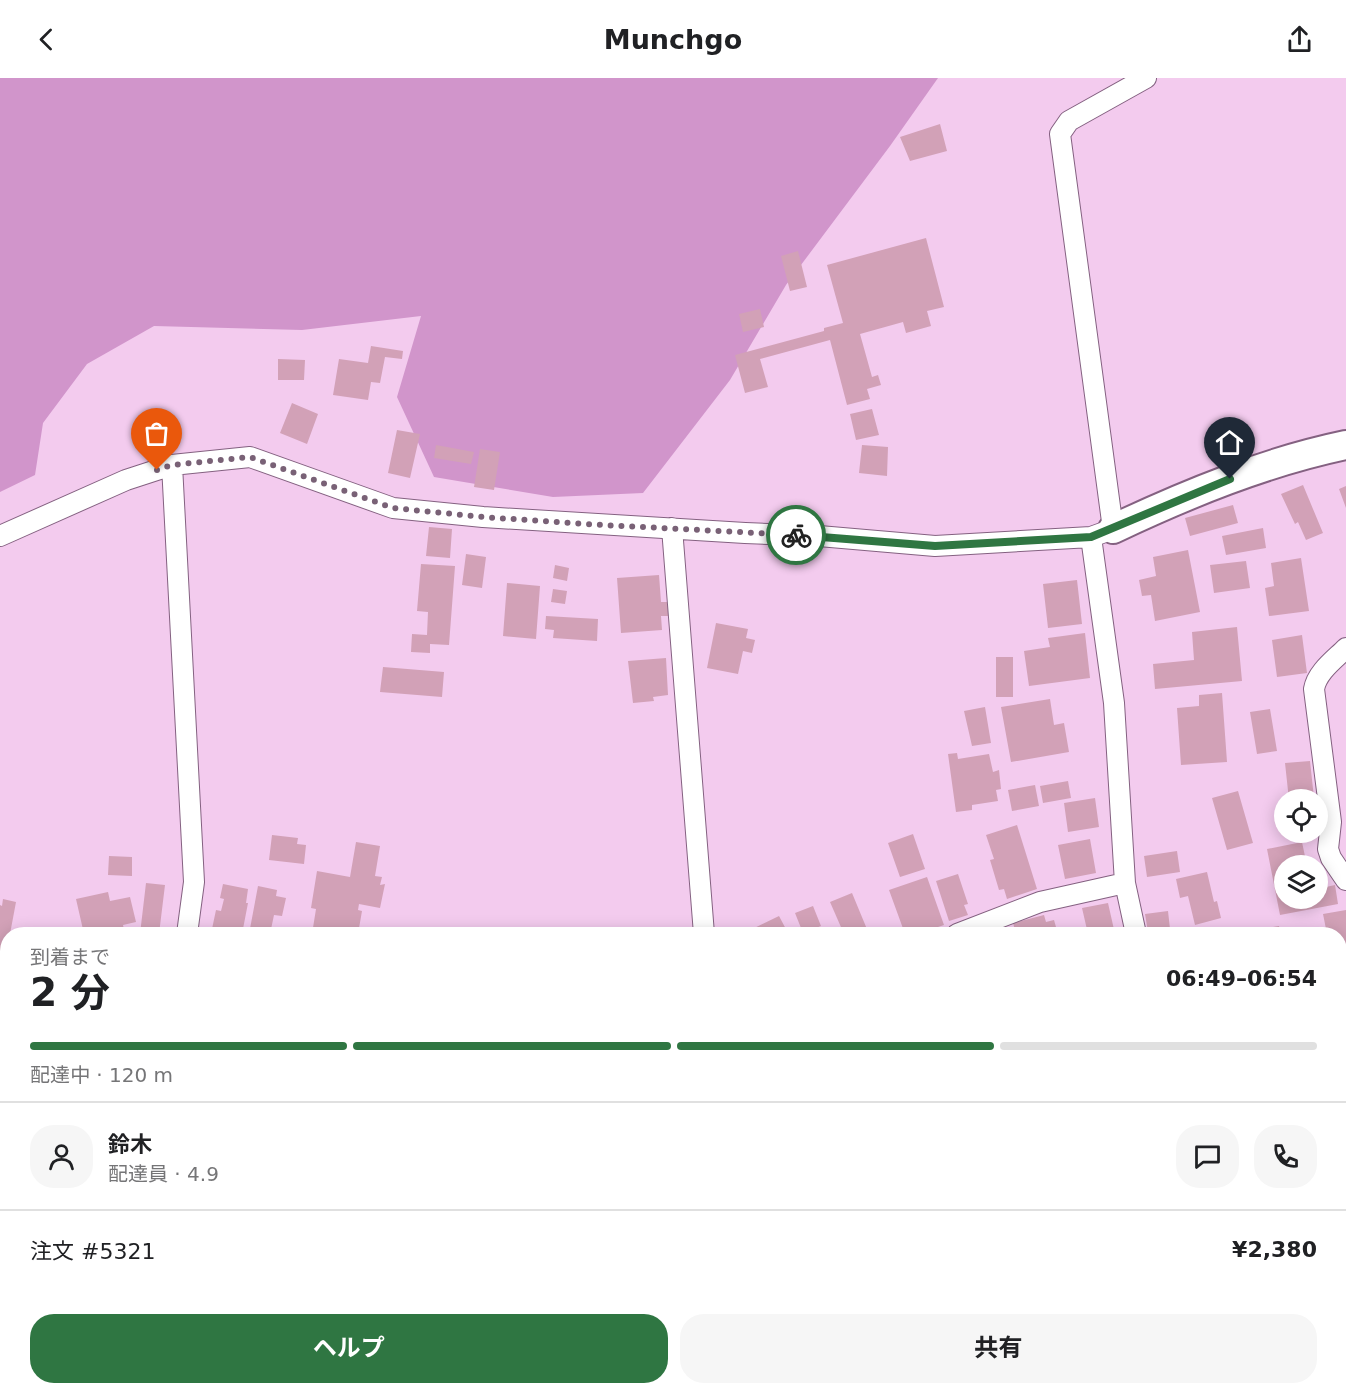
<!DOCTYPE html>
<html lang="ja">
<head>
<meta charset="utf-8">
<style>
	:root { --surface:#fff; --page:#f6f6f6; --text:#202124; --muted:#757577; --line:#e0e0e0; --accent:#2f7642 }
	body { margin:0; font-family:"DejaVu Sans","Noto Sans JP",sans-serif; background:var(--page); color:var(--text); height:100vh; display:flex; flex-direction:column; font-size:22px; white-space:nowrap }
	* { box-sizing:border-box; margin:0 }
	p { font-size:20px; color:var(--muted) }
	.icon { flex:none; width:33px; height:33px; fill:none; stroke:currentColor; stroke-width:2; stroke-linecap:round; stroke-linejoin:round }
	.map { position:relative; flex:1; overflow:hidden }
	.drawer { position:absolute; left:0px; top:849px; width:1347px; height:468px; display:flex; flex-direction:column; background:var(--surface); border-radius:24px 24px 0 0; box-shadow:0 3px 15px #0003 }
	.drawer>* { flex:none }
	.controls { position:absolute; left:1274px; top:711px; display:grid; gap:12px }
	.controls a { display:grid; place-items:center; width:54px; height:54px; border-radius:50%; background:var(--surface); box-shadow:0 3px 15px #0003; font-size:30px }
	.pin { position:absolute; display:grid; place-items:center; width:51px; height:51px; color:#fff; margin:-62px -26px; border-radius:50% 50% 50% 0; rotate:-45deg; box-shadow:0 0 6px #0007 }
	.pin .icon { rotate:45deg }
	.courier { position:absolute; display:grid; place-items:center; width:60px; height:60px; margin:-30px; border:4px solid #2f7642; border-radius:50%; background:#fff; color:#222; box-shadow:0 2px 8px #0007 }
	.summary em { font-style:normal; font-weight:700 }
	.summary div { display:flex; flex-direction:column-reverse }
	.summary { display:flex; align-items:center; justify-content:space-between; height:102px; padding:0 30px }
	h1 { font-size:39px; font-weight:700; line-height:45px }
	.bar { display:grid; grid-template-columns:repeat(4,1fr); gap:9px 6px; align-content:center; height:72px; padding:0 30px }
	.bar i { height:8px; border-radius:4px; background:var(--line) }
	.bar .active { background:var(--accent) }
	.bar p { grid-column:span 4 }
	.line { display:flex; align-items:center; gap:15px; padding:0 30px; border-top:2px solid var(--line) }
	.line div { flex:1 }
	.round { display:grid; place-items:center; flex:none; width:63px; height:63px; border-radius:24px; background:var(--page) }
	.primary-button { display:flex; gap:12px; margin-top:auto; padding:12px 30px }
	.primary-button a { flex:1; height:69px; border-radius:24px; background:var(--accent); color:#fff; font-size:24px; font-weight:700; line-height:69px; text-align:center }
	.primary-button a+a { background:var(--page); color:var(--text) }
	header { display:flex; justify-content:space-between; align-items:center; height:78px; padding:0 30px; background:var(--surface); font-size:27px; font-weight:700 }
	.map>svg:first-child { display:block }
	.green { fill:#d195cb }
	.building { fill:#d2a1b7 }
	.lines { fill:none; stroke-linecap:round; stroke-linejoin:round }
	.lane-casing { stroke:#846181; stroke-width:14 }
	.street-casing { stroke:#846181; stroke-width:22 }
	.secondary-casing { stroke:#846181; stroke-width:32 }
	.lane { stroke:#fff; stroke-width:10 }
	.street { stroke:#fff; stroke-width:20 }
	.secondary { stroke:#fff; stroke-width:28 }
	.done { stroke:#796176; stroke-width:6; stroke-dasharray:0 10.8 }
	.route { stroke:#2f7642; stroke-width:8 }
</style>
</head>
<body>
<header><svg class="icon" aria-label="back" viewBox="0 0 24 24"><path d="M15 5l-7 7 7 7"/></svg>Munchgo<svg class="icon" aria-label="share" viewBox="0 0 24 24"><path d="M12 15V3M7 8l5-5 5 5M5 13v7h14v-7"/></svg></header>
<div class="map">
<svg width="1346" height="1317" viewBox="0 0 1346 1317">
	<rect width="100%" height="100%" fill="#f3cbee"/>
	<!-- green -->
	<path class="green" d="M0,0H938L890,68L786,207L730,302L643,415L553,419L434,399L397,319L421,238L302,252L154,248L87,286L43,345L35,397L0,414Z
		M338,1310H464L467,1317H336Z
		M970,1310H1059L1066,1317H970Z"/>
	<!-- building -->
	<path class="building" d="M940,46L947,73L910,83L900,59Z
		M926,160L944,229L927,233L931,248L906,255L903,244L860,256L872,299L878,297L881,307L867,311L870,321L847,327L830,262L760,281L768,309L745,315L735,277L824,253V250L843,245L827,187Z
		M798,173L807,209L790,213L781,178Z
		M760,231L764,249L743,254L739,236Z
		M371,268L403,273L402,281L385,279L380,305L371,304L368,322L333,317L339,281L368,285Z
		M278,281L305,282L304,302H278Z
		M292,325L318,336L307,366L280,355Z
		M872,331L879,357L856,362L850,336Z
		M397,352L420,356L410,400L388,395Z
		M436,367L474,374L471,386L434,380Z
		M862,367L888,369L887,398L859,395Z
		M480,371L500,374L494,412L474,409Z
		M1303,407L1323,455L1306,462L1298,444L1295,446L1281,416Z
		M1346,408V430L1339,411Z
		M1233,427L1238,445L1190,458L1185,440Z
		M429,449L452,451L450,480L426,478Z
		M1263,450L1266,470L1226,477L1222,458Z
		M1188,472L1200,534L1155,543L1151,517L1142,518L1139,502L1156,498L1153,479Z
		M466,476L486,479L482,510L462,507Z
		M1301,480L1309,533L1269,538L1265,510L1274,508L1271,485Z
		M1246,483L1250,510L1214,515L1210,487Z
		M421,486L455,488L449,567L430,566V575L411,574L412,556L427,557L428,534L417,533Z
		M555,487L569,490L567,503L553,500Z
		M659,497L661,524H668L670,538H661L662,552L621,555L617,500Z
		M1077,502L1082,546L1048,550L1043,506Z
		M507,505L540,508L536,561L503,558Z
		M553,511L567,513L565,526L551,524Z
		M546,538L598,541L597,563L553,560L554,552L545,551Z
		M716,545L748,551L746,560L755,562L752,575L743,573L738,596L707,590Z
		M1237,549L1242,603L1155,611L1153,586L1194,582L1192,554Z
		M1085,555L1090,600L1029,608L1024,573L1050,569L1048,560Z
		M1302,557L1307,595L1277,599L1272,562Z
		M996,579H1013V619H996Z
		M666,580L668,617L653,619L654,623L633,625L628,583Z
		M383,589L444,594L442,619L380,614Z
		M1222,615L1227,684L1181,687L1177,630L1199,628V617Z
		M1050,621L1054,647L1064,645L1069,674L1011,684L1001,629Z
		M985,629L991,665L972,668L964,633Z
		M1270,631L1277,673L1257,676L1250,634Z
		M957,675L958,681L989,676L993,694L999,692L1001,711L996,712L998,723L972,727V732L956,734L948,676Z
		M1310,683L1314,720L1289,722L1285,685Z
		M1068,703L1071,720L1043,725L1040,708Z
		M1035,707L1039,728L1012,733L1008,712Z
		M1238,713L1253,765L1227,772L1212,720Z
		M1095,720L1099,749L1068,754L1064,725Z
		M1017,747L1037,811L1007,821L1004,811L999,812L990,782L994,781L986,757Z
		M913,756L925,791L900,799L888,765Z
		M272,757L298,760L297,766L306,767L304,786L269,782Z
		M1090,761L1096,795L1065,801L1058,767Z
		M356,764L380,768L375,798L382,799L380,807L385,806L380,830L359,826L358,832L362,833L358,856H312L316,831L311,830L317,793L350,799Z
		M1302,764L1307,788H1284V820H1317V811L1335,807L1338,826L1280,837L1267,771Z
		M1177,773L1180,794L1147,799L1144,778Z
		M109,778L132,779V798L108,797Z
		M1207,794L1214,824L1217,823L1221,840L1195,847L1188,818L1180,820L1176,801Z
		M958,796L968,826L964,827L968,837L949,843L936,803Z
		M927,799L944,847L917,856H905L889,812Z
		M146,805L165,807L159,856H140Z
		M223,806L248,811L246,825H248L242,856H218L219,852L212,851L216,832L221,833L224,821L220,820Z
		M258,808L277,812L276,818L286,820L282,838L274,837L270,856H249Z
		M108,814L110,823L130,819L136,844L123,847L125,856H84L76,821Z
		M852,815L869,856H844L830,824Z
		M3,821L16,824L10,856H8L5,882L0,881V827L2,828Z
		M1108,825L1115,856H1088L1082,830Z
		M813,828L821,848L803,855L795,835Z
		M1346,832V873L1340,874V856H1327L1323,836Z
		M1168,833L1170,851L1148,854L1145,836Z
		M1044,837L1046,844L1054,842L1058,856H1016L1013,845Z
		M779,838L787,853L783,854L784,856H742Z
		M1279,848L1281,856H1255L1254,852Z
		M1340,902H1346V935H1345Z
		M1346,957V987L1341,988L1340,958Z
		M1340,1034H1341L1343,1061L1340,1062Z
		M1340,1070H1345L1346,1081V1124L1340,1125Z
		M1346,1133V1172L1340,1174V1134Z
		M1346,1192V1211L1340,1212V1193Z
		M1346,1235V1266H1345L1340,1237Z
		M644,1310H664L670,1312L668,1317H640Z
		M730,1310H797L795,1317H731L728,1316Z
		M912,1310H943L942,1317H912Z
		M1168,1310H1181L1182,1317H1156L1155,1312Z"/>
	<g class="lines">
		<!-- lane casing -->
		<g class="lane-casing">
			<path id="lane" d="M81,1317L83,1310"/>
		</g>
		<!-- street casing -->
		<g class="street-casing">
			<path id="street" d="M172,387L194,804L187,856
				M672,450L704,856
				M0,458L126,402L172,387L250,379L393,430L483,439L745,455L819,458L935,468L1091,459L1113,451L1060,56L1069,43L1146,0
				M1091,459L1114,625L1125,805L1136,856
				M1346,570C1334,582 1317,594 1314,611L1331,744L1328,771L1331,780L1346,802
				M957,856L1040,824L1125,805
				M1340,888L1346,887
				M0,907L8,910
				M1206,1310L1207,1317"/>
		</g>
		<!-- secondary casing -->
		<g class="secondary-casing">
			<path id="secondary" d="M1113,451C1187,416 1265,384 1346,367"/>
		</g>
		<!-- lane -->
		<use href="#lane" class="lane"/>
		<!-- street -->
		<use href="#street" class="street"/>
		<!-- secondary -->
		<use href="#secondary" class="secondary"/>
	</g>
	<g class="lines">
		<!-- done -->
		<path class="done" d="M157,392L172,387L250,379L393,430L483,439L584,446L796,457"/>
		<!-- route -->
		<path class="route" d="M796,457L935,468L1091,459L1230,401"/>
	</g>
</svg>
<div class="controls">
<a><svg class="icon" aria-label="locate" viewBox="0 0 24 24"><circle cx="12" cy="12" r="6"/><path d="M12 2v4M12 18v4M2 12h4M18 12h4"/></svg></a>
<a><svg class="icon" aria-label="layers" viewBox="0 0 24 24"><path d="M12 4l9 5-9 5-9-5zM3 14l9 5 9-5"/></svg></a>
</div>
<div class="pin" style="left:157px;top:392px;background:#ea580c"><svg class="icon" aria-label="bag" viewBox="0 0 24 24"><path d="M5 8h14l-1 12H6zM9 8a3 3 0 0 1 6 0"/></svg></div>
<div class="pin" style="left:1230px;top:401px;background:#1f2937"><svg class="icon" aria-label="home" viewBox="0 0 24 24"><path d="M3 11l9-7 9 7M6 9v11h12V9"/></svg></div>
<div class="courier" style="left:796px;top:457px"><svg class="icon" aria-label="bike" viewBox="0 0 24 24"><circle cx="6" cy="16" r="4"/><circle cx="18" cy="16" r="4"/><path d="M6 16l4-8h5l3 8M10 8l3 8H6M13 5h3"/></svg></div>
<section class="drawer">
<div class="summary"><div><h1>2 分</h1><p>到着まで</p></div><em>06:49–06:54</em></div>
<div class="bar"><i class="active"></i><i class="active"></i><i class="active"></i><i></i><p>配達中 · 120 m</p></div>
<div class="line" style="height:108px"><a class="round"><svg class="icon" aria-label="person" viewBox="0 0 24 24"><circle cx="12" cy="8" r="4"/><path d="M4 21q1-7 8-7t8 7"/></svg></a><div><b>鈴木</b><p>配達員 · 4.9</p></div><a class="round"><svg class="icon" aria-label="chat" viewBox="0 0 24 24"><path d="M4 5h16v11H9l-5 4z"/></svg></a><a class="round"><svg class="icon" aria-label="phone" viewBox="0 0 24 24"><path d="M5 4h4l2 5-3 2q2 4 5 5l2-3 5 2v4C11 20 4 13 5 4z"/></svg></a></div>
<div class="line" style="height:78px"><div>注文 #5321</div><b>¥2,380</b></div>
<div class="primary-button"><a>ヘルプ</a><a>共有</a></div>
</section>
</div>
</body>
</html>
